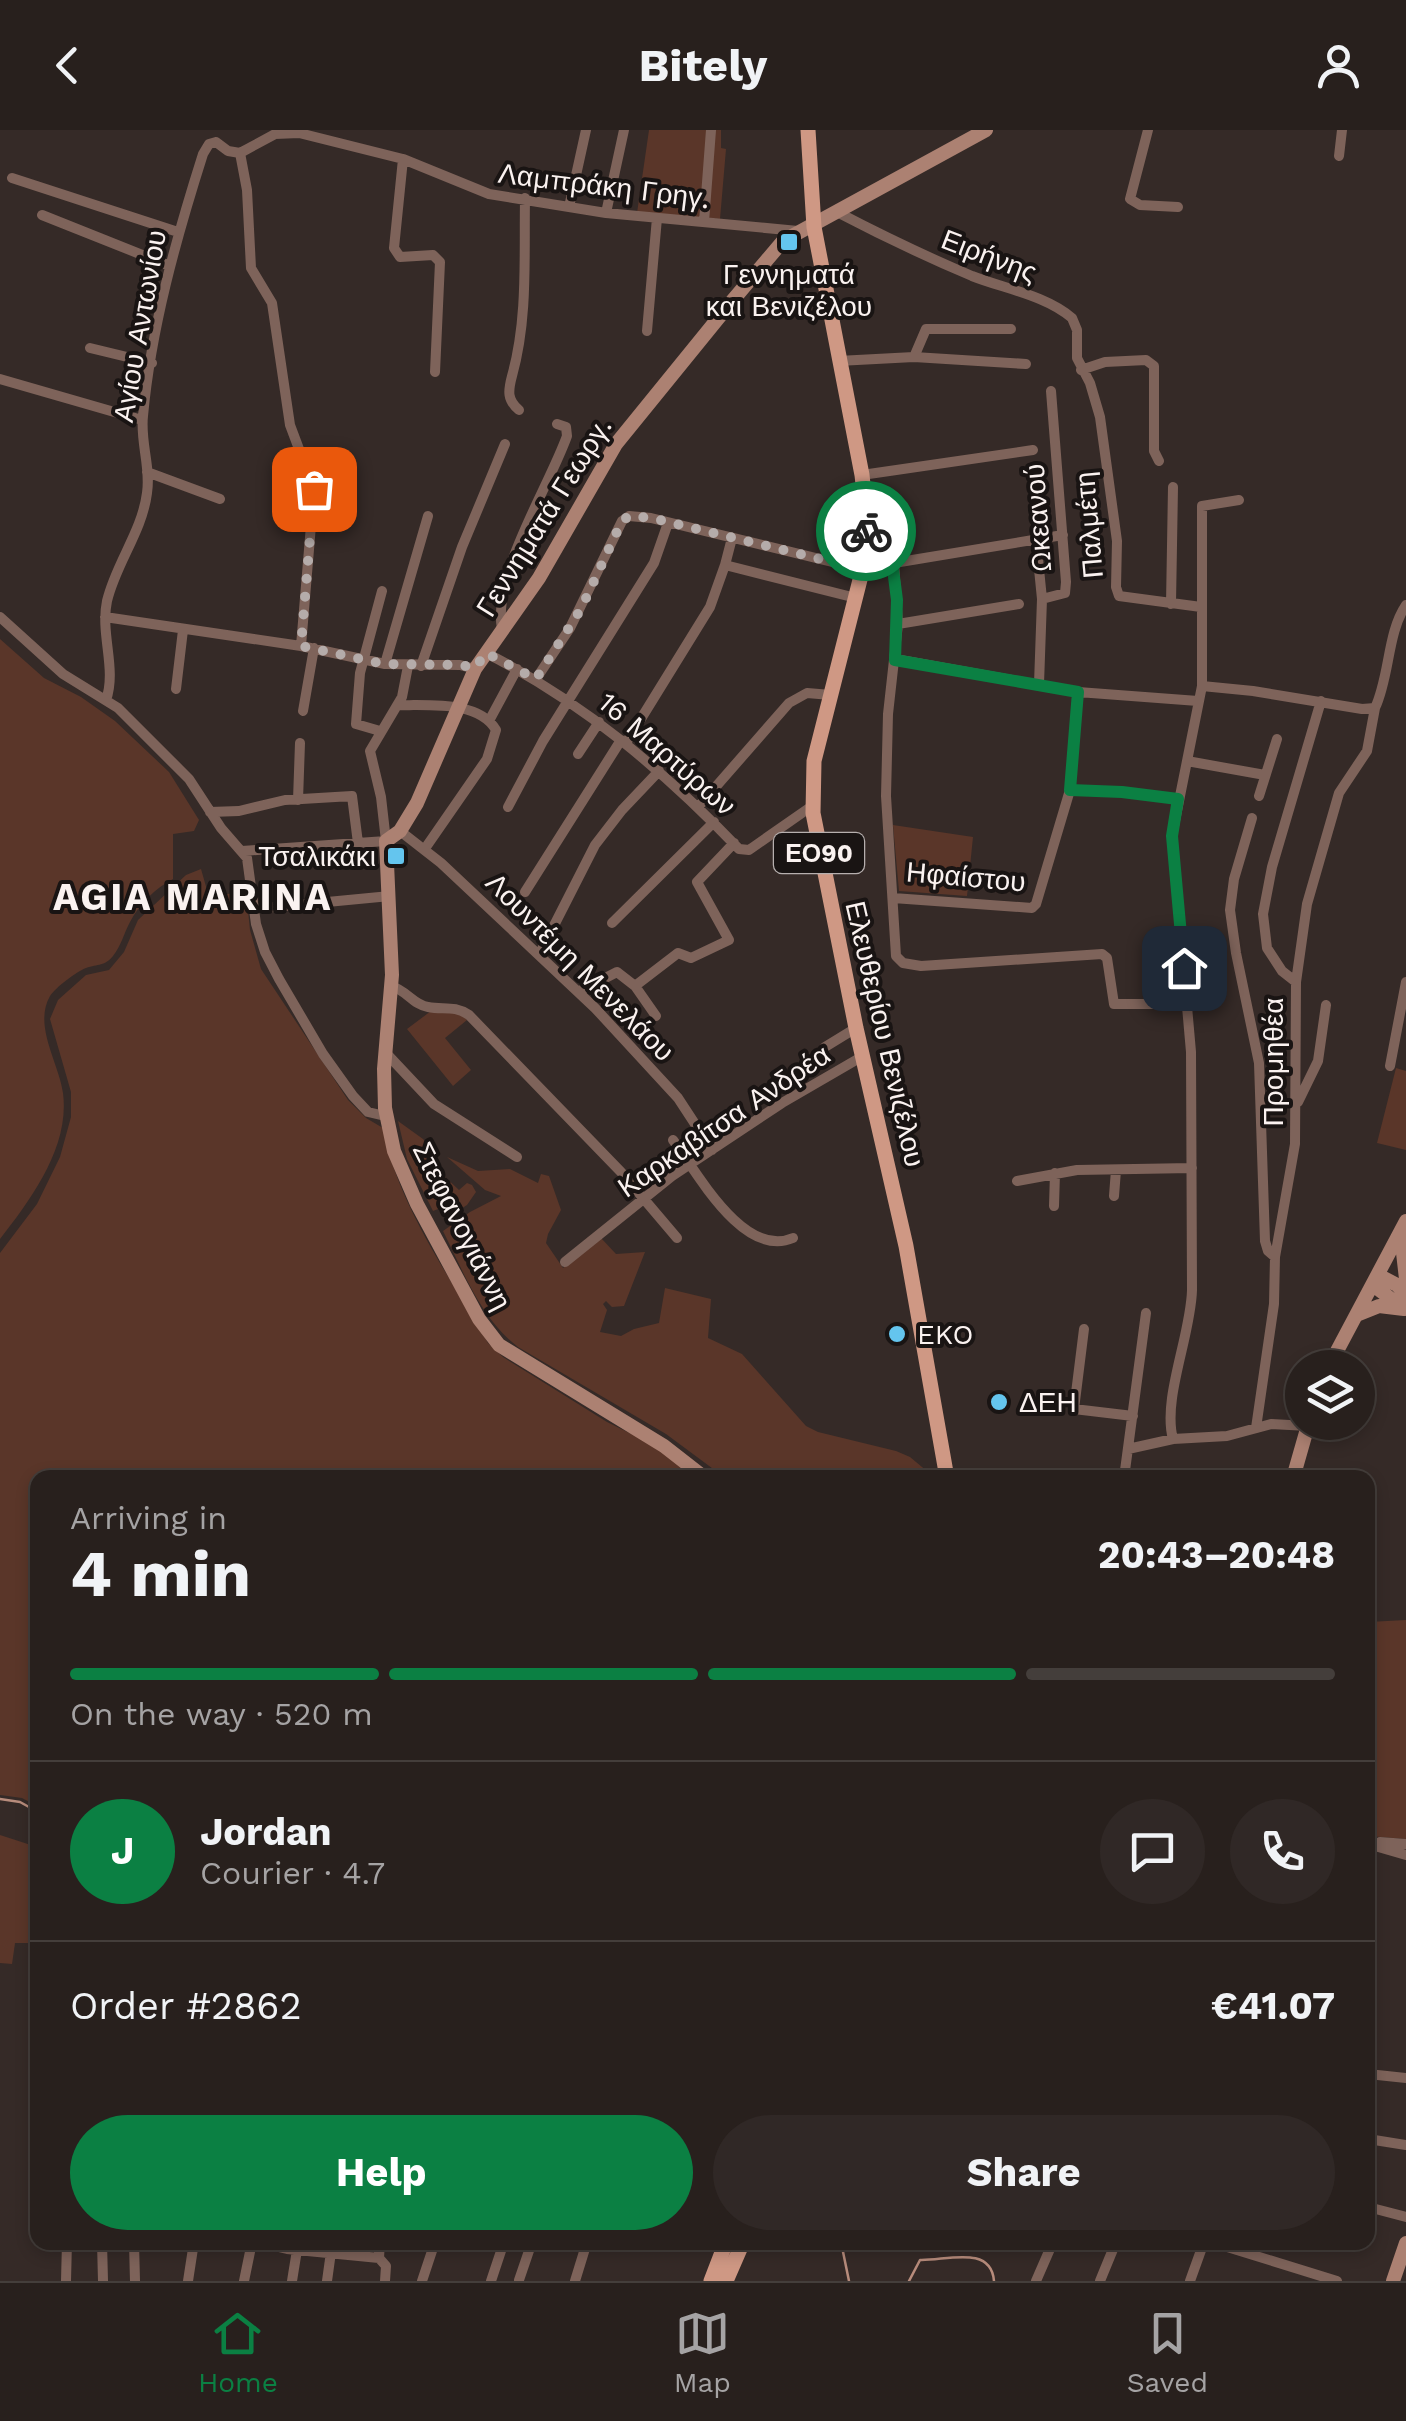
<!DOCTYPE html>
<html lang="en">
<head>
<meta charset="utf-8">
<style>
	:root { --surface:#28201d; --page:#302826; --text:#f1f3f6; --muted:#a5a3a4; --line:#443e3b; --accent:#0b8043 }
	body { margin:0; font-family:"Work Sans",sans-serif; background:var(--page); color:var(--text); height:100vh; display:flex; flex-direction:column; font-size:38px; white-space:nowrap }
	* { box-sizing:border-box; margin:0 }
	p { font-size:32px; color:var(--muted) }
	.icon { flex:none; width:55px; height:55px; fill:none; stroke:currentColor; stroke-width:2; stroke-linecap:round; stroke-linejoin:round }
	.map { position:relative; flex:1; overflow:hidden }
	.panel { position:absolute; left:30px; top:1340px; width:1345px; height:780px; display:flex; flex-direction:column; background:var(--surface); border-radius:20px; box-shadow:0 5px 15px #0003,0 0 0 2px var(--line) }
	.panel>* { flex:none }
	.tools { position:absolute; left:1285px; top:1220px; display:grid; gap:20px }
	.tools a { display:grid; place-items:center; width:90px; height:90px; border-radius:50%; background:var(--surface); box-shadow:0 5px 15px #0003,0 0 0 2px var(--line); font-size:50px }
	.pin { position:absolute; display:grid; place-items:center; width:85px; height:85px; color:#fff; margin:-42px; border-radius:20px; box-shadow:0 5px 15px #0006 }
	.courier { position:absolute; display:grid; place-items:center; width:100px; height:100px; margin:-50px; border:8px solid #0b8043; border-radius:50%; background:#fff; color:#222; box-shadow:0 2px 12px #0007 }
	.headline em { font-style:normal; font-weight:700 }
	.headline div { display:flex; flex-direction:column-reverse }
	.headline { display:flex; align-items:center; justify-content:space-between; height:170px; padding:0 40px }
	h1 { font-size:65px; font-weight:700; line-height:75px }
	.bar { display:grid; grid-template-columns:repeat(4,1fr); gap:15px 10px; align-content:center; height:120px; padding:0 40px }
	.bar i { height:12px; border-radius:8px; background:var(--line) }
	.bar .selected { background:var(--accent) }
	.bar p { grid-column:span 4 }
	.line { display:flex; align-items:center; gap:25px; padding:0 40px; border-top:2px solid var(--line) }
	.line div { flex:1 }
	.round { display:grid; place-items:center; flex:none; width:105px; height:105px; border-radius:52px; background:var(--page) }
	.button { display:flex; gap:20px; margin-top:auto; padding:20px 40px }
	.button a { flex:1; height:115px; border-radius:60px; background:var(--accent); color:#fff; font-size:40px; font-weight:700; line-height:115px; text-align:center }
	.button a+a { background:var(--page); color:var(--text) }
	header { display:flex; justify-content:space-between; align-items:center; height:130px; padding:0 40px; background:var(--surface); font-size:45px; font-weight:700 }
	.tab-bar { display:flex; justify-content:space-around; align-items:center; height:140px; border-top:2px solid var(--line); background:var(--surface); font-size:28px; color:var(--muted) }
	.tab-bar a { display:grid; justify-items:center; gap:5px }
	.tab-bar .selected { color:var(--accent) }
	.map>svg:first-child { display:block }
	.green { fill:#5a3629 }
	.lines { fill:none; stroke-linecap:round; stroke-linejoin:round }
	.stream { stroke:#b88c7c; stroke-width:2.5 }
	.street { stroke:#7e635a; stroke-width:10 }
	.secondary { stroke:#ac8172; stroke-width:14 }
	.primary { stroke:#cf9884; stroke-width:15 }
	.done { stroke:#b5acaa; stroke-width:10; stroke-dasharray:0 18 }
	.route { stroke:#0b8043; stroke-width:12 }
	.poi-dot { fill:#64c5ee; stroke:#191413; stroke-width:4 }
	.labels { text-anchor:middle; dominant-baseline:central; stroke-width:8; stroke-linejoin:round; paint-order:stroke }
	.shield { fill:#191413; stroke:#b6afae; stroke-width:2.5 }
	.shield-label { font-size:25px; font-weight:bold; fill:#faf2f0 }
	.street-label { font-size:28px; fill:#faf2f0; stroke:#191413 }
	.poi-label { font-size:28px; fill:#faf2f0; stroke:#191413; text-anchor:start }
	.district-label { font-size:38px; font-weight:bold; letter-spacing:2.5px; fill:#faf2f0; stroke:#191413 }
</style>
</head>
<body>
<header><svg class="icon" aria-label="back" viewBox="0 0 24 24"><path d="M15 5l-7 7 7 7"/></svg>Bitely<svg class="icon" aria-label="person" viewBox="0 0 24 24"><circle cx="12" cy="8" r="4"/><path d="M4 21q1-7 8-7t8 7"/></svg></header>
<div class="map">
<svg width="1406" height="2151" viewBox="0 0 1406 2151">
	<rect width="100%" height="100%" fill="#352a27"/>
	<!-- green -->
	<path class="green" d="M649,0H721V18L726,19L720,89L637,83Z
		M0,509L44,548L81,567L115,591L169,642L199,690L194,701L173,704V749C156,758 140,773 130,792C124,803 121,816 113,826C105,836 98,834 86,838C76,842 56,857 50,866C33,896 59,933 63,963C70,1017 31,1069 0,1109Z
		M893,695L973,707L967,766L899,761Z
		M201,739L209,767L246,761L250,800L261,839L348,970L366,988L383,998C398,1076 449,1145 488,1213L503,1227L607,1292L652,1314L699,1347L38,1348L37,1676L22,1668L0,1665V1123L37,1074L60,1027L71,987V962L50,889L58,870L86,845L109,840L124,822L138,790L186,745Z
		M431,881L460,883L467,890L445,908L471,940L453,956L407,899Z
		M1396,938L1406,941V1020L1377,1013Z
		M398,991L423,1009L433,1021L441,1043L459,1060L467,1053L472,1055L476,1062L467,1075L456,1082L446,1076L433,1081L407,1029Z
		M447,1027L478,1041L510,1039L538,1053L541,1044L549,1046L561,1080L548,1104L546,1113L563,1138L601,1108L616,1124L645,1122L624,1176L612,1177L606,1171L603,1174L607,1180L600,1202L621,1206L634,1199L659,1193L665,1158L711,1169L708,1208L742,1224L806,1296L818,1302L896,1321L910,1327L934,1347H724L666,1304L518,1217C481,1189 463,1141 443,1101L470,1082L501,1066L485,1060Z
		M1406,1490V1709L1368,1706V1492Z
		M0,1705L37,1717V1813H15L12,1834L0,1833Z"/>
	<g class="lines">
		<!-- stream -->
		<path class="stream" d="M0,1669L20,1672L38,1682
			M841,2112L849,2151
			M909,2151L920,2130C945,2131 991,2114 994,2151"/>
		<!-- street -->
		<path class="street" d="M1148,0L1130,69L1140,75L1178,77
			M216,12L228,21L240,23
			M240,23L275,4L299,3L403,29L489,64L606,83L798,101
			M240,23L247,60L251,138L272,173L290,295L314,359L301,516
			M1339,26L1342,0
			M403,29L394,118L400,127L433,125L440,132L435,242
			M12,48L178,102
			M569,77L586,0
			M606,83L624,0
			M839,83C883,106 927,127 972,146C1005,159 1045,165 1072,188L1077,200V228L1090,253L1100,287L1117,411L1116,457L1119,466L1201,477
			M42,85L170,136
			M704,92L711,0
			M647,201L657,88
			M90,218L152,233
			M914,227L1026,234
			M838,231L914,227L926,199H1011
			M1081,240L1105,232L1146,230L1154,236V321L1159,331
			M0,249L142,290
			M519,280C507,270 508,261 512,246C528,189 524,128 525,68
			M147,342L220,369
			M862,345L1033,320
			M866,376L881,384L887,393L894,433L898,494L888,584L886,666L896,826L903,833L921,836L1102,824L1107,828L1114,874H1187
			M1036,409L1042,469
			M894,433L1063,405
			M725,435L732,408
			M1171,474L1173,357
			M0,487L63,544L118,578L189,649L221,698L247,728L256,794L265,822L279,849L323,924L353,966L368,982L385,986
			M105,487L301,516L385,534L460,535L475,539
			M898,494L1019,474
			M502,499C492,445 548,359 567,306L566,297L557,294
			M486,523C583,572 664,641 739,719L749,720L812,676
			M895,529L1078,562L1198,571
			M385,534L428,386
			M421,536L462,417L505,314
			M536,549L570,498L622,391L629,386L651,388L861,439
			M1039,554L1042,469L1065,463L1066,452L1051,261
			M1202,556L1253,561L1362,579L1375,578C1390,546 1387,503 1406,475
			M176,559L183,500
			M106,570C117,539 100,504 107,471C116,433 142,402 147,363C151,337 140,312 143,286C151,198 176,109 203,24L209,14L216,12
			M398,575C427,576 479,570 496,600L487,629L424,720
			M303,581L314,518
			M489,591L517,539
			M380,601L356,594L360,543L382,461
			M626,613L710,477L725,435L856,468
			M578,624L599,592
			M1187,631L1265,645
			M1070,660L1122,662L1178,669
			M1259,666L1277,609
			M298,670L300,613
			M699,676L789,573L807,563L831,565
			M508,677L543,611L654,433L668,393
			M210,682L239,681L285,670L352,666L358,713
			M1252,688L1234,749L1230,780L1236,823L1259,933L1265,1111L1268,1121L1275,1127
			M400,701L441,733L595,878L678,968L712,1020
			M242,721L386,711L381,667L370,621L402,567L408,536
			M525,762L621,610
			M893,768L1032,778L1036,774L1070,660L1078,562
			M253,779L390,766
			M612,793L714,692
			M539,825L595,715L622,680L659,641
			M1296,852L1282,841L1267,818L1263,784L1272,737L1321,571
			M391,856C406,860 414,875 428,877C444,880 454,875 469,885L621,1042L677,1108
			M635,856L678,823L691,828L729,810L697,752L734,713
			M578,862L617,842L635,856L656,886
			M825,917L856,898
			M386,923L434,974L517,1027
			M1390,936L1406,852
			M1298,972L1318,931L1326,875
			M673,1010C698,1044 744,1129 793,1108
			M1017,1051L1077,1040L1192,1038
			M1114,1066L1116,1040
			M1054,1076L1055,1043
			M565,1132L672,1046L782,973L863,926
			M1084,1199L1074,1279L1133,1286
			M1256,1298L1274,1174L1275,1127L1295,1014L1296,852L1307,774L1339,663L1367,621L1375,578
			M1173,1309C1162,1269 1191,1205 1192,1160L1191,922L1172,706L1202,556V376L1239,370
			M1128,1319L1173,1309L1227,1306L1271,1294L1308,1296
			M1124,1348L1146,1183
			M1380,1712L1406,1714
			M1368,1714L1406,1725
			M1368,1944L1406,1948
			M1368,2009L1406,2015
			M1368,2077L1406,2087
			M102,2112L103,2151
			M134,2112L135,2151
			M257,2112L287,2119L379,2128
			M380,2112L379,2128L386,2136L385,2151
			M1211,2112L1337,2151
			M625,2113V2112
			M519,2150L532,2112
			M66,2151L67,2112
			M188,2151L194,2112
			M244,2151L252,2112
			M292,2151L297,2120
			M327,2151L331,2122
			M422,2151L435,2112
			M491,2151L504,2112
			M575,2151L587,2112
			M1036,2151L1053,2112
			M1100,2151L1116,2112
			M1190,2151L1204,2112"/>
		<!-- secondary -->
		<path class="secondary" d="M1401,1105L1406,1149
			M1378,1145L1397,1155L1406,1165
			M1373,1155L1404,1179
			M1359,1184L1379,1176L1404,1179
			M1328,1238L1406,1091
			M705,1348L664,1316L499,1215L479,1189L417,1074L394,1021L385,978L384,939L392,845L386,711L400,701L417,673L475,539L539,448L616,314L733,170L783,111L986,0
			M1293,1348L1309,1292
			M1393,2151L1406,2113"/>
		<!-- primary -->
		<path class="primary" d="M808,0L814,97L862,345L867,391L865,430L814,631L813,683L856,898L906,1116L947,1348
			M711,2151L726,2112
			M726,2151L743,2112"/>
	</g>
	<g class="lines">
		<!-- done -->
		<path class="done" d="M314,359L301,516L384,534L460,535L475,538L486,523L536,549L581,479L622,391L629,386L652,388L861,439L865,430L866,401"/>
		<!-- route -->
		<path class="route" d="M866,401V376L881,384L887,393L897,470L895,530L1078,562L1070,660L1122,662L1178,669L1172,706L1184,838"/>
	</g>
	<!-- markers -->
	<g class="poi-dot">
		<rect x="779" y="102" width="20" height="20" rx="5"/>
		<rect x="386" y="716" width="20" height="20" rx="5"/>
		<circle cx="897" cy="1204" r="10"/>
		<circle cx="999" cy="1272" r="10"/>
	</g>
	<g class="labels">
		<!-- shield labels -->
		<rect class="shield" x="774" y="703" width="90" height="40" rx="8"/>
		<g class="shield-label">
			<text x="819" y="723">ΕΟ90</text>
		</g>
		<!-- street labels -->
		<g class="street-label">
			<text transform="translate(604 56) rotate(7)">Λαμπράκη Γρηγ.</text>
			<text transform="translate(989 126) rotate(21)">Ειρήνης</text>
			<text transform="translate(140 196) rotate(-80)">Αγίου Αντωνίου</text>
			<text transform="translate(544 387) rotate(-58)">Γεννηματά Γεωργ.</text>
			<text transform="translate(1038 388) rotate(-94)">Ωκεανού</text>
			<text transform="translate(1089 395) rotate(-95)">Παλμέτη</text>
			<text transform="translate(667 624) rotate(41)">16 Μαρτύρων</text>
			<text transform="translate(966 747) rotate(5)">Ηφαίστου</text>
			<text transform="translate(580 837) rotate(45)">Λουντέμη Μενελάου</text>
			<text transform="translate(885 904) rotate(77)">Ελευθερίου Βενιζέλου</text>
			<text transform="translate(1273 932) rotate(-90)">Προμηθέα</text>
			<text transform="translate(724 991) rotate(-34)">Καρκαβίτσα Ανδρέα</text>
			<text transform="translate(462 1096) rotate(63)">Στεφανογιάννη</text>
		</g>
		<!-- poi labels -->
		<g class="poi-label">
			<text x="789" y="144" text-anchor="middle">Γεννηματά<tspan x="789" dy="32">και Βενιζέλου</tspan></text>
			<text x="376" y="726" text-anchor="end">Τσαλικάκι</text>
			<text x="917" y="1204">EKO</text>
			<text x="1019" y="1272">ΔΕΗ</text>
		</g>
		<!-- district labels -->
		<g class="district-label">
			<text x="193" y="767">AGIA MARINA</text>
		</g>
	</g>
</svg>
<div class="tools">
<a><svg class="icon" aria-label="layers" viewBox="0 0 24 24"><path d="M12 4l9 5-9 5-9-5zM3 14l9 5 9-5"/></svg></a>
</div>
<div class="pin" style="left:314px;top:359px;background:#ea580c"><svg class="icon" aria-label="bag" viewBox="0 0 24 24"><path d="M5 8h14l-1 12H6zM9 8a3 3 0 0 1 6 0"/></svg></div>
<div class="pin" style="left:1184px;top:838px;background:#1f2937"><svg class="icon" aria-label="home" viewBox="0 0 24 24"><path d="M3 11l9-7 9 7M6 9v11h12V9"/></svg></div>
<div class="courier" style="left:866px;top:401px"><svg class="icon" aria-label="bike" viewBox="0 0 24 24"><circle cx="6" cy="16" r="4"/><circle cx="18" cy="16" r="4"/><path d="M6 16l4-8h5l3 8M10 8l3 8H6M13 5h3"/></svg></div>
<section class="panel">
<div class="headline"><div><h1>4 min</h1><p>Arriving in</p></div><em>20:43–20:48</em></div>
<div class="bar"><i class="selected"></i><i class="selected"></i><i class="selected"></i><i></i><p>On the way · 520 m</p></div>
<div class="line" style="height:180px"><b class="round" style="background:var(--accent);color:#fff">J</b><div><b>Jordan</b><p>Courier · 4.7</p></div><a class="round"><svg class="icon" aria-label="chat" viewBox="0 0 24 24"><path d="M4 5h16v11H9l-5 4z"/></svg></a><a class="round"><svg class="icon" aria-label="phone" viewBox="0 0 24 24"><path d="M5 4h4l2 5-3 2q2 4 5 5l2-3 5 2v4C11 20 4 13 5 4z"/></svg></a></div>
<div class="line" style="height:130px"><div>Order #2862</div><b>€41.07</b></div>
<div class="button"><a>Help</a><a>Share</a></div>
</section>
</div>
<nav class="tab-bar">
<a class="selected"><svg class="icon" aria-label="home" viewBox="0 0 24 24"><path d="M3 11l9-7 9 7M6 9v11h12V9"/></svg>Home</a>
<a><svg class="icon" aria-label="map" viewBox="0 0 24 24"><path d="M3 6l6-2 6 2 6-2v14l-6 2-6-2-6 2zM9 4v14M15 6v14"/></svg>Map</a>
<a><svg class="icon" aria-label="saved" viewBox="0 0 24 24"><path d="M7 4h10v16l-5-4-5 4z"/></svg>Saved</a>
</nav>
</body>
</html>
